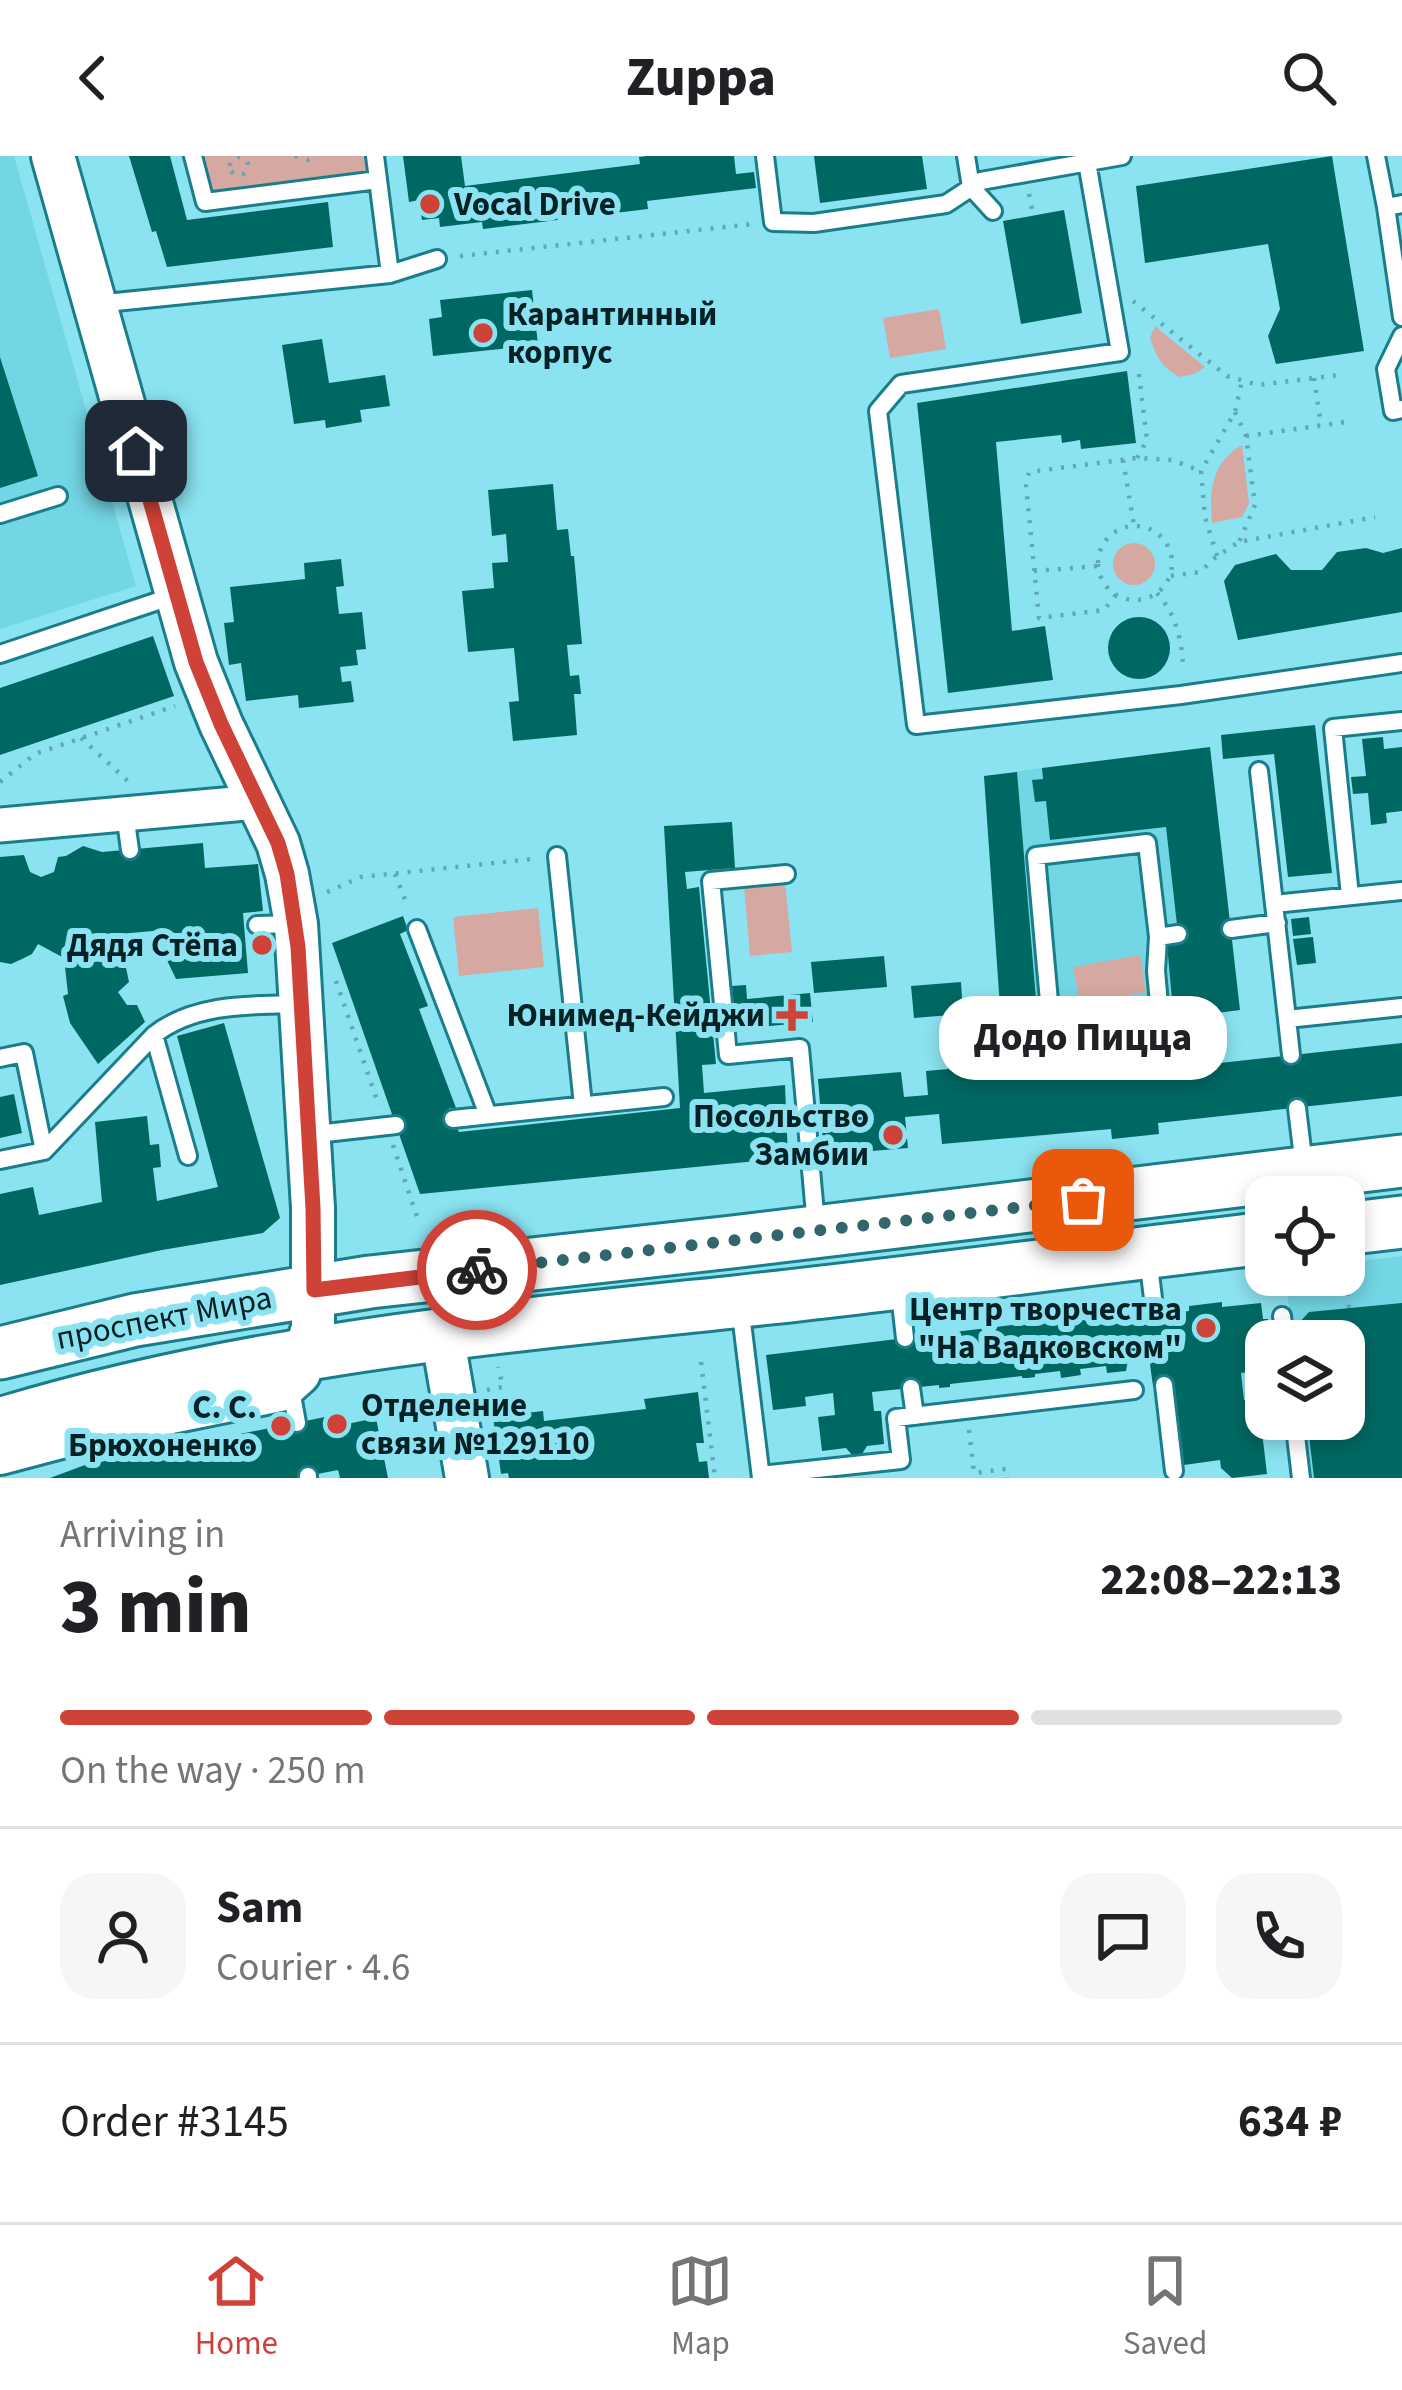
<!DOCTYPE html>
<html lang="en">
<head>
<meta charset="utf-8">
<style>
	:root { --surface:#fff; --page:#f6f6f6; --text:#202124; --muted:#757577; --line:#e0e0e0; --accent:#cf4237 }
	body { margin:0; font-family:"Source Sans 3",sans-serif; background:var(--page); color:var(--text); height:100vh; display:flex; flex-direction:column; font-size:45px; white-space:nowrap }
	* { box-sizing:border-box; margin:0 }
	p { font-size:39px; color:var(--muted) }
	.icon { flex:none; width:66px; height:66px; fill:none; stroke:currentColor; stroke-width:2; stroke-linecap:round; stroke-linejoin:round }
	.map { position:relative; height:1322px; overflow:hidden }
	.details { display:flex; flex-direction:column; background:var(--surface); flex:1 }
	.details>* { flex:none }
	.fabs { position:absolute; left:1245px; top:1020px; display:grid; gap:24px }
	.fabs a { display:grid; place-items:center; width:120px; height:120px; border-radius:24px; background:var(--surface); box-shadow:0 6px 18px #0003; font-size:60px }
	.pin { position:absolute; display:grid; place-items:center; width:102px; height:102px; color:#fff; margin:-51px; border-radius:24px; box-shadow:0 6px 18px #0006 }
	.courier { position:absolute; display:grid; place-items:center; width:120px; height:120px; margin:-60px; border:9px solid #cf4237; border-radius:50%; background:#fff; color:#222; box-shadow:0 3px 15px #0007 }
	.bubble { position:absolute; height:84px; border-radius:36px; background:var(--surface); box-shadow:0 6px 18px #0003; font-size:39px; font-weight:800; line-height:84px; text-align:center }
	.headline em { font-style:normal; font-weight:800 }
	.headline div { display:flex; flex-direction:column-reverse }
	.headline { display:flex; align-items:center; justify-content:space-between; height:204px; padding:0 60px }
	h1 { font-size:78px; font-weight:800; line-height:90px }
	.bar { display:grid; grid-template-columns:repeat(4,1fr); gap:18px 12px; align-content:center; height:144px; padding:0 60px }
	.bar i { height:15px; border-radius:9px; background:var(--line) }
	.bar .active { background:var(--accent) }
	.bar p { grid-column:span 4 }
	.line { display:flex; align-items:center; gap:30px; padding:0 60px; border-top:3px solid var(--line) }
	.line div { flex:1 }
	.round { display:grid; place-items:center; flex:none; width:126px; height:126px; border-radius:36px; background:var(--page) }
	header { display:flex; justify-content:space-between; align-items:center; height:156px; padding:0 60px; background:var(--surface); font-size:54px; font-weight:800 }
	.tabs { display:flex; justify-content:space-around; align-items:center; height:168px; border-top:3px solid var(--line); background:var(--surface); font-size:33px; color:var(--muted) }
	.tabs a { display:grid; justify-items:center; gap:6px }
	.tabs .active { color:var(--accent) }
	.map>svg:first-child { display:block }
	.built { fill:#73d6e5 }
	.green { fill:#d5a8a1 }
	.building { fill:#006862 }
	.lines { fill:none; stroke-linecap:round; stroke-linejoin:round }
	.service-casing { stroke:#1a7e8a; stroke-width:22 }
	.minor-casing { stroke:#1a7e8a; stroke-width:39 }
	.tertiary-casing { stroke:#1a7e8a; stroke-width:48 }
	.primary-casing { stroke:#1a7e8a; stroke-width:57 }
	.path { stroke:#62a8b3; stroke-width:4.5; stroke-dasharray:3 9; stroke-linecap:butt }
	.service { stroke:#fff; stroke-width:16 }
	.minor { stroke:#fff; stroke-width:33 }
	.tertiary { stroke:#fff; stroke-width:42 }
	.primary { stroke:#fff; stroke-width:51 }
	.done { stroke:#33656c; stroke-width:12; stroke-dasharray:0 21.6 }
	.route { stroke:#cf4237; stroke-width:15 }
	.poi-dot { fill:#cf4237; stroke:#8be3f1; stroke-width:4.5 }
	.labels { text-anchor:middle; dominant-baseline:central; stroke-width:12; stroke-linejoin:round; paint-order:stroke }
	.poi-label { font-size:33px; font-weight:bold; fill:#042125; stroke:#8be3f1; text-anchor:end }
	.street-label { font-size:33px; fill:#042125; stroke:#8be3f1 }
</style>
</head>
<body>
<header><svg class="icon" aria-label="back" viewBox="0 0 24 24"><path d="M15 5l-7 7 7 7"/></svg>Zuppa<svg class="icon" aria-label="search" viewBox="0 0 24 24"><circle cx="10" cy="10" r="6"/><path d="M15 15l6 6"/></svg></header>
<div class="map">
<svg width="1402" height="1322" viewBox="0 0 1402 1322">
	<rect width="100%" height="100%" fill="#8be3f1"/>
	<!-- built -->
	<path class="built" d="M0,0H14L136,430L0,473Z
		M1042,612L1043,623L1032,625L1035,646L1046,645L1166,671L1179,787L1167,790L1184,964L1158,967L1159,978L1112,983L1110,973L1010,983L984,620Z
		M1402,1100V1322H1310L1303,1263H1344V1185H1293L1285,1119H1344V1107Z"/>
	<!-- green -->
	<path class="green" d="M199,0H369L371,19L209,41Z
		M939,153L946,193L890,202L883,162Z
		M1155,170L1205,211L1194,218L1180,221C1162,212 1156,200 1150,182Z
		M1242,289L1249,347L1242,361L1212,367C1209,334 1212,306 1242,289Z
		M1113 408a21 21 0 1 1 42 0a21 21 0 1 1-42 0Z
		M785,727L792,796L750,800L744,730Z
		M538,752L544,811L459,820L453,761Z
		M1140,799L1146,836L1080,848L1073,811Z"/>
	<!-- building -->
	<path class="building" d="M129,0H170L187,64L328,46L333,91L167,111L156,75L152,76Z
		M403,0H461L465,30L640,8L639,1L647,0H734L736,18L754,16L756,32L647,45L648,53L483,73L482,66L440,71L439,62L422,64L419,44L409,46Z
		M814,0H922L927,33L820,47Z
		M1332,0L1364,195L1276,208L1268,180L1280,153L1268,88L1145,107L1136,30Z
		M1064,54L1082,157L1021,168L1003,65Z
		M532,134L538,189L433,200L429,163L442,161L440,144Z
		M322,183L329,227L385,219L390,250L360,254L362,266L326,272L325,264L294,268L282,189Z
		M0,201L38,320L0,332Z
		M1127,215L1136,287L1081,293L1080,284L1062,287L1061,279L996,286L1012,475L1045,470L1053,524L948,537L917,247Z
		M553,328L557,374L568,373L571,400H574L582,488L567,489L570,520L579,519L581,538H574L577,579L513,585L509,546L519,545L514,492L468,496L462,435L494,432L492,407L508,406L506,378L492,380L488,334Z
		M1366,392L1383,397L1402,392V456L1238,484L1224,425L1235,409L1276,398L1291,414H1322L1337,396Z
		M341,403L344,430L336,431L339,458L362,456L366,493L356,494L358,509L340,511L342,526L351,525L354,546L299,552L298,539L246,545L241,507L229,509L224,467L234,466L230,431L305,423L304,407Z
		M1108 492a31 31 0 1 1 62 0a31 31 0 1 1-62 0Z
		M153,480L174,540L0,599V532Z
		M1315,569L1332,717L1288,721L1274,598L1223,603L1221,579Z
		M1383,581L1384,593L1402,591V655L1386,657L1387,667L1371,669L1368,637L1353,638L1351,621L1366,620L1362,583Z
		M1210,591L1240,854L1217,857L1220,907L1402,887V940L1158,967L1159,978L1112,983L1111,973L942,988L939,958L905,961L908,992L824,999L818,923L901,916L904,941L928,939L926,915L948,913L954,899L967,898L977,911L1004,909L984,620L1017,616L1042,915L1066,913L1067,920L1178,909L1167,789L1179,787L1166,671L1050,684L1046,645L1035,646L1032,624L1043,623L1042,612Z
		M732,666L735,712L685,716L687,733L699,731L716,908L702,909L704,937L785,929L788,1002L420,1038L332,787L403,760L408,774L400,778L428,850L419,853L456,952H449L459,976L680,952L664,670Z
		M203,687L205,712L258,708L263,755L243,757L248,817L176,823L153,775L119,778L129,826L118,836L127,849H137L145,866L98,908L70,867L63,840L68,838L64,802L38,788L32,798L22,803L11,808L0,806V701L24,699L30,716L41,721L54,716L58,701L66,700L83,690L102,696Z
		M1309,761L1311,778L1293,780L1291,763Z
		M1313,781L1316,807L1297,809L1293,783Z
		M884,800L887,831L814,837L811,806Z
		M961,826L963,858L914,862L911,830Z
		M746,829L747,843L810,837L813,866L736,873L732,830Z
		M224,867L280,1062L263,1077L162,1094L0,1129V1038L33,1031L39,1059L102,1046L95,966L147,960L150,989L159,988L161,1011L153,1012L157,1045L218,1031L177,880Z
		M14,938L22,977L0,982V941Z
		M1222,1146V1151L1261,1147L1263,1163H1268L1271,1185H1266V1197L1254,1215L1241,1217L1244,1244L1258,1242L1267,1318L1232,1322L1221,1312L1220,1304L1184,1309L1174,1227L1153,1230L1149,1201L1128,1203L1126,1215L1107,1217L1106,1210L1080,1213L1081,1219L1061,1222L1060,1215L1035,1218V1221L1028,1222H1022V1220L950,1228V1231L939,1232V1229L872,1236L874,1255H881L884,1288L867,1290L862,1298L852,1299L846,1292L822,1295L818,1261L835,1259L833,1237L805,1241L806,1250L773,1254L766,1199L1117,1156V1158L1148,1154L1149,1160L1189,1155V1150Z
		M1402,1147V1322H1314L1307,1263H1344V1185H1298L1296,1170L1309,1156Z
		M698,1236L704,1287H696L699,1306L707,1305L709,1322H509L508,1317L501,1318L493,1261L543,1255L544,1265L646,1253L644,1243Z
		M345,1257L347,1268L376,1262L388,1322H340L338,1314L297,1322H50L85,1309Z"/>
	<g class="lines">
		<!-- service casing -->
		<g class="service-casing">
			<path id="service" d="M193,0L205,46L378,24
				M375,0L390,118
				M765,0L773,66L814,67L946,48L981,25L1122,0
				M966,0L971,31L993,55
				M1376,0L1386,51L1402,48
				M1087,6L1120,196L901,228L878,255L916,569L1181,539L1402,507
				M1386,51L1402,161
				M96,148L390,118L437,103
				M1402,180L1386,213L1393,255L1402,253
				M0,358L58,340
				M0,498L176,439
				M1259,615L1287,863L1402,851
				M125,658L130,694
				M557,700L583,949
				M786,718L711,725L728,899L800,892L816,1069
				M1350,740L1333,572L1402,565
				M1274,748L1402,735
				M257,769L296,768
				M417,773L488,959
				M1231,773L1277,767
				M1158,781L1156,815L1163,891L1054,901L1036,700L1147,687L1158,781L1178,778
				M1287,863L1291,899
				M154,879L188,1000
				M0,902L24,897L44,995
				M1297,952L1304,1010
				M453,963L664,941
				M308,979L396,969
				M0,1004L44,995L154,879C194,847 252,849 301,848
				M1148,1101L1155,1159
				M899,1129L905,1182
				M740,1150L761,1322
				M1282,1160L1285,1185
				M290,1228L297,1267
				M1164,1229L1174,1315
				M911,1232L915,1260
				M1294,1263L1301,1322
				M761,1319L901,1304L896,1262L1134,1234
				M308,1322V1320"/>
		</g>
		<!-- minor casing -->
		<g class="minor-casing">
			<path id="minor" d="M0,669L257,646"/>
		</g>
		<!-- tertiary casing -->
		<g class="tertiary-casing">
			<path id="tertiary" d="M442,1178L467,1322
				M0,1297L102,1270L280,1234L299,1217L313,1172V1052L296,768L287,718L278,687L221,568L196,506L53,0"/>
		</g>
		<!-- primary casing -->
		<g class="primary-casing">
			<path id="primary" d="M1344,1073L1402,1066
				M0,1197L135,1164L370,1126L732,1086L1402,1005
				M0,1268C239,1195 486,1172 734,1146C911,1127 1089,1103 1266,1082"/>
		</g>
		<!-- path -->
		<path class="path" d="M295,0L308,4L318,0
			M230 10a9 9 0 1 1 18 0a9 9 0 1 1-18 0Z
			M1029,38L1033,59
			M460,100L753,68
			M1133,145L1227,220L1258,229L1339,219
			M1314,222L1321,269
			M1235,256L1246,280L1255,349L1239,386
			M1246,280L1346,266
			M1137,302L1147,284L1138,211
			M1123,304L1134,370
			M1098 407a37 37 0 1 1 74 0a37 37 0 1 1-74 0Z
			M1217,400L1205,361L1201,315L1235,256L1242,225
			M1034,415L1098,410
			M1171,420L1200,416L1217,400L1239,386L1375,361
			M1157,437C1176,458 1183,487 1183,515
			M1116,439L1104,454L1039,462L1026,329L1029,316L1137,302L1172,304L1201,315
			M81,582L130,627
			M0,626L35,598L175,550
			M395,718L408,751
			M327,736L361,721L533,703
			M336,825L379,950
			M393,989L417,1061
			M458,1057L463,1075
			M1346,1125L1349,1153
			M701,1206L715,1322
			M487,1234L503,1231L498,1211
			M969,1274L974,1317L1006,1313L1007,1322"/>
		<!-- service -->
		<use href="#service" class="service"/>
		<!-- minor -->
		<use href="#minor" class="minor"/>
		<!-- tertiary -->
		<use href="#tertiary" class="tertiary"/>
		<!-- primary -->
		<use href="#primary" class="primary"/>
	</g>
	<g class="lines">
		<!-- done -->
		<path class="done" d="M477,1114L1083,1044"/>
		<!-- route -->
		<path class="route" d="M136,295L196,506L221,568L278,687L287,718L298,791L313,1052L314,1134L477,1114"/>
	</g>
	<!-- markers -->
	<g class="poi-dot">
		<circle cx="430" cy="48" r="12"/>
		<circle cx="483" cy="177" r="12"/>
		<circle cx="262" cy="789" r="12"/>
		<path d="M786 841h12v12h12v12h-12v12h-12v-12h-12v-12h12z"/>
		<circle cx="893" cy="979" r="12"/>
		<circle cx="1206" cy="1172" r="12"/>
		<circle cx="337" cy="1268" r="12"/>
		<circle cx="281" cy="1270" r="12"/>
	</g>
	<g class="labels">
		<!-- poi labels -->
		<g class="poi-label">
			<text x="454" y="48" text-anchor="start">Vocal Drive</text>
			<text x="507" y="158" text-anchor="start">Карантинный<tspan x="507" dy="38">корпус</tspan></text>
			<text x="238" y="789">Дядя Стёпа</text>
			<text x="765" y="859">Юнимед-Кейджи</text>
			<text x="869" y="960">Посольство<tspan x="869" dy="38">Замбии</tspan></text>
			<text x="1182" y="1153">Центр творчества<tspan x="1182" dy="38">"На Вадковском"</tspan></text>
			<text x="361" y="1249" text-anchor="start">Отделение<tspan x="361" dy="38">связи №129110</tspan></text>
			<text x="257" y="1251">С. С.<tspan x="257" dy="38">Брюхоненко</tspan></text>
		</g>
		<!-- street labels -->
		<g class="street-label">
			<text transform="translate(164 1162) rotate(-11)">проспект Мира</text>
		</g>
	</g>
</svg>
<div class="fabs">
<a><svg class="icon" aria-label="locate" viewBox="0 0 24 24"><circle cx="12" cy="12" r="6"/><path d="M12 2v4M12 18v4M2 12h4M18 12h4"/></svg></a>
<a><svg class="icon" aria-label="layers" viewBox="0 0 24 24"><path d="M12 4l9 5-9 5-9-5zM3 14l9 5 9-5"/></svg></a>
</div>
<div class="pin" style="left:1083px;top:1044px;background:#ea580c"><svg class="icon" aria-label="bag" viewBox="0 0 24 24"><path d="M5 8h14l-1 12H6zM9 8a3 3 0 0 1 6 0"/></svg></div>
<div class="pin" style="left:136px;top:295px;background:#1f2937"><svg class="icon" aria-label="home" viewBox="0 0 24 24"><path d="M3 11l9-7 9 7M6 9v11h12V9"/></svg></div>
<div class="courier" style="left:477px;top:1114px"><svg class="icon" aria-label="bike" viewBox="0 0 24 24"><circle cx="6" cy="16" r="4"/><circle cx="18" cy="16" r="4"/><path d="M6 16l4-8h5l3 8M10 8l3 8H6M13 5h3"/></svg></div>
<div class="bubble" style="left:939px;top:840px;width:288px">Додо Пицца</div>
</div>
<section class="details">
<div class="headline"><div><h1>3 min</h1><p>Arriving in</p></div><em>22:08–22:13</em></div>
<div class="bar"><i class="active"></i><i class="active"></i><i class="active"></i><i></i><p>On the way · 250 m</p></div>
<div class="line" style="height:216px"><a class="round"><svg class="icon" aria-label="person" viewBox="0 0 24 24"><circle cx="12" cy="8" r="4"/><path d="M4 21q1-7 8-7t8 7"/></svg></a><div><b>Sam</b><p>Courier · 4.6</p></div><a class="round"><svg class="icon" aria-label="chat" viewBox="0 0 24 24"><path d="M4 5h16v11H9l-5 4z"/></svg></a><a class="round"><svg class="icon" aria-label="phone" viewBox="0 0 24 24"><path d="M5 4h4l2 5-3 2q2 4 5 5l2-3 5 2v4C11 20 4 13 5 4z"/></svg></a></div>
<div class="line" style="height:156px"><div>Order #3145</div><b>634 ₽</b></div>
</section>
<nav class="tabs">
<a class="active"><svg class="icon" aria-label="home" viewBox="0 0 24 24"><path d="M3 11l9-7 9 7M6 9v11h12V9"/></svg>Home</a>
<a><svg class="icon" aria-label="map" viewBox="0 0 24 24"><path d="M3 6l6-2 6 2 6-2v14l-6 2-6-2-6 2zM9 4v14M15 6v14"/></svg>Map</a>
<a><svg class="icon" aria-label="saved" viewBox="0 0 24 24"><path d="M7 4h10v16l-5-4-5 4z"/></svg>Saved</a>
</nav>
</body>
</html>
